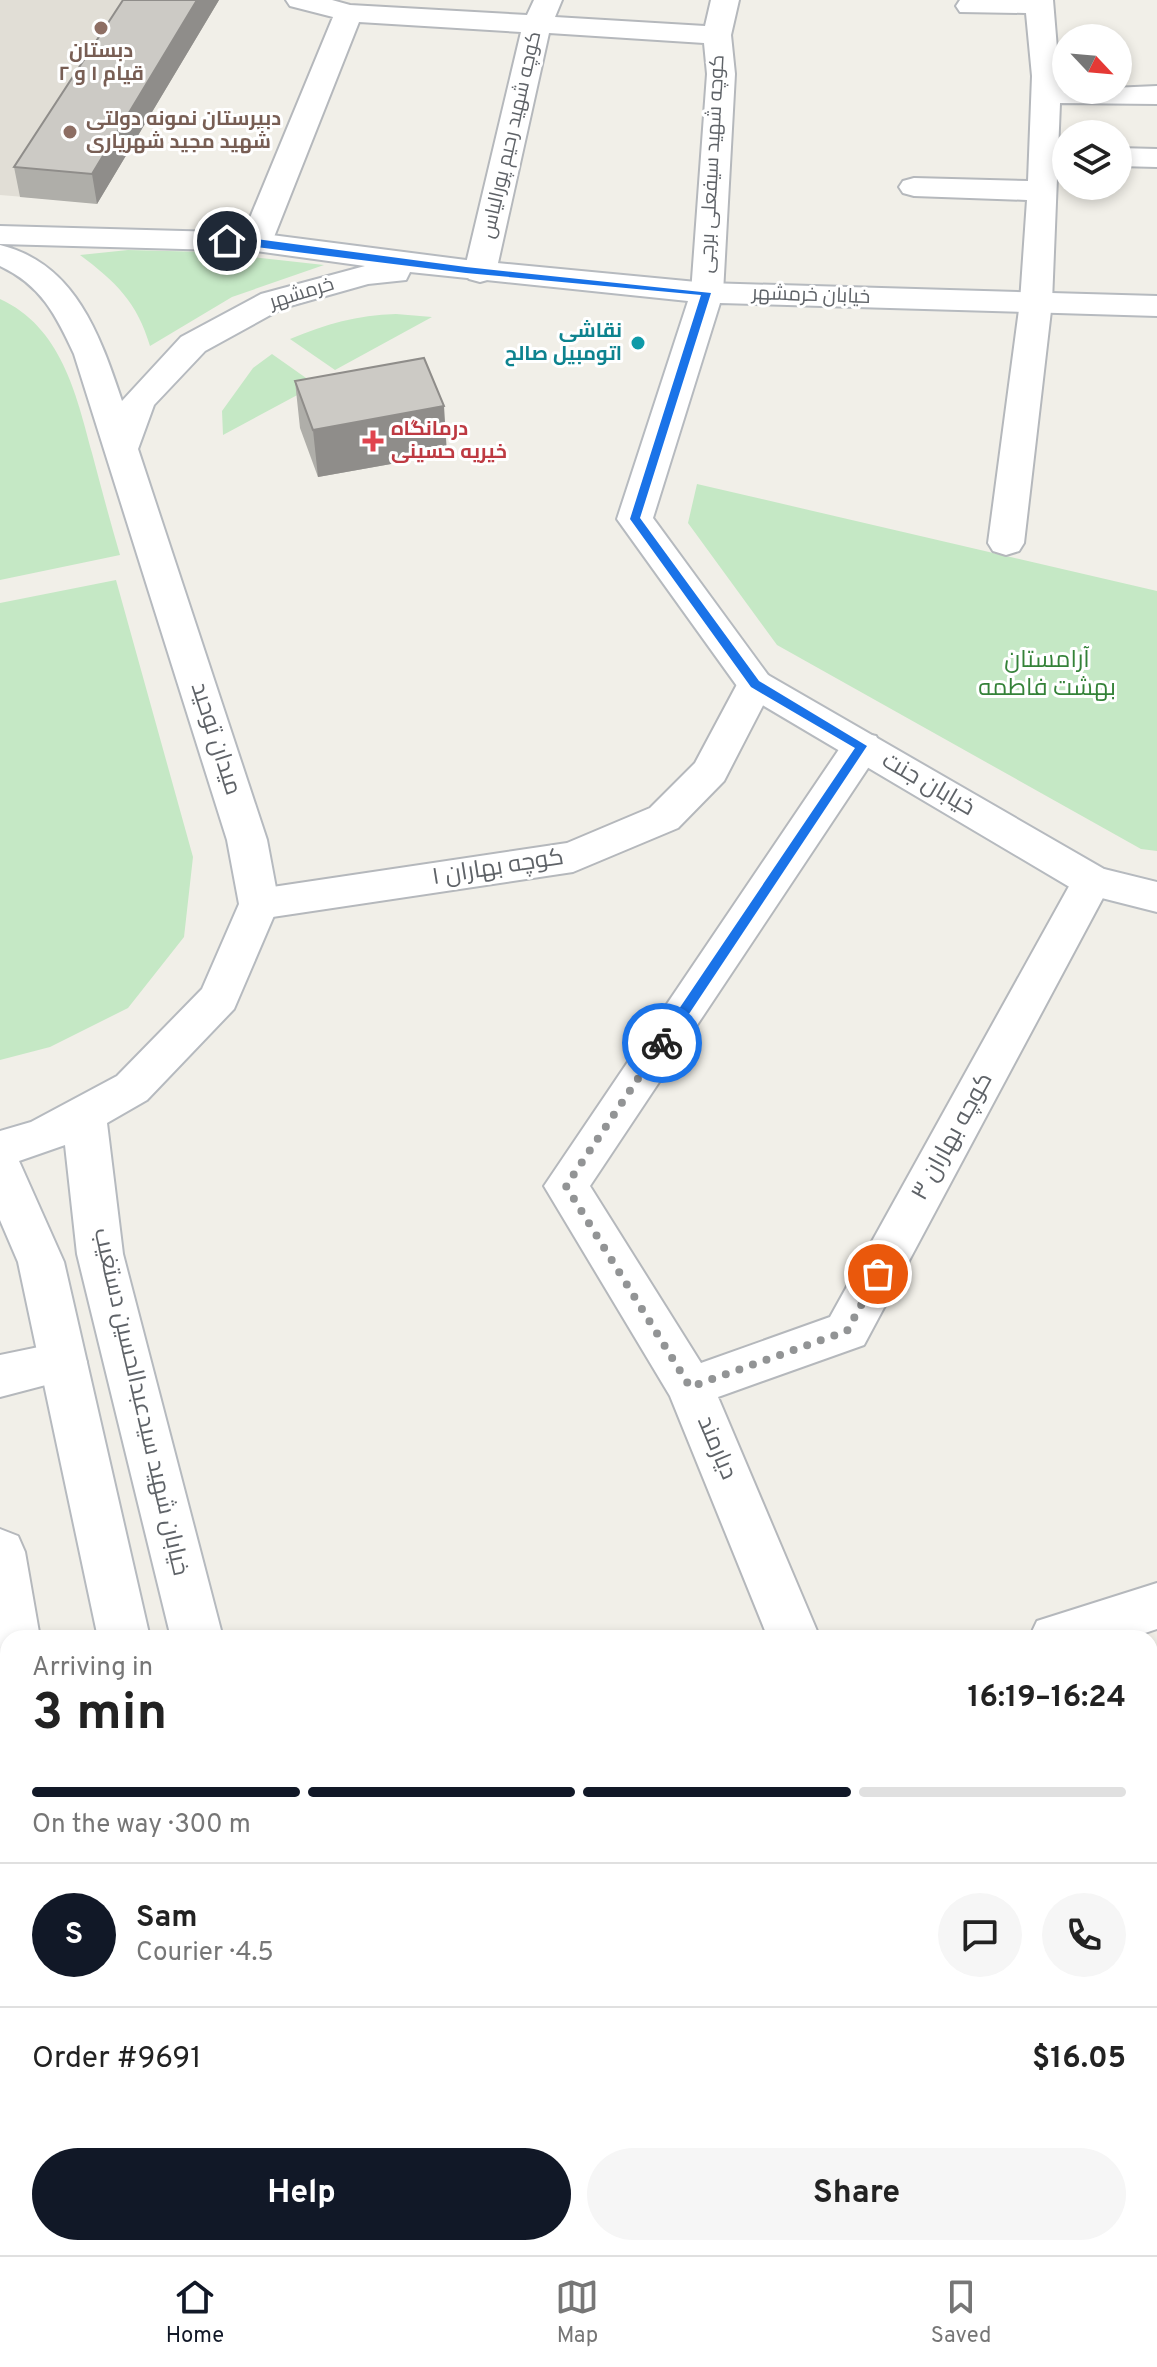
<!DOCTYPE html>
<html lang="en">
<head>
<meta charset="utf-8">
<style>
	:root { --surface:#fff; --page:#f6f6f6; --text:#222; --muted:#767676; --line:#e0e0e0; --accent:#111827 }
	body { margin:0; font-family:Overpass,Cairo,sans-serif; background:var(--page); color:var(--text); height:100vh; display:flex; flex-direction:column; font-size:30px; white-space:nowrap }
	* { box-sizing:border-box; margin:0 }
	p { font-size:26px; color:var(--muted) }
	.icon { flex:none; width:44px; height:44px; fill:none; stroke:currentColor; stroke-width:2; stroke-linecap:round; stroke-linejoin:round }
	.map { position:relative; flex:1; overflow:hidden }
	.side { position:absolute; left:0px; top:1630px; width:1158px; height:626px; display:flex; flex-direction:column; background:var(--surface); border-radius:24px 24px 0 0; box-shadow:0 4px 12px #0003 }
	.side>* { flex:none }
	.needle { width:52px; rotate:116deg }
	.tools { position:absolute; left:1052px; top:24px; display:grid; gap:16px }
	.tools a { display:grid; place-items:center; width:80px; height:80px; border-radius:50%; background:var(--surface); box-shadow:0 4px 12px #0003; font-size:40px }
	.pin { position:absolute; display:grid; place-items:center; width:68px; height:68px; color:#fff; margin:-34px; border:4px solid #fff; border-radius:50%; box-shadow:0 2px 8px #0007 }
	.courier { position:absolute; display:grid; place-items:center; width:80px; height:80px; margin:-40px; border:6px solid #1a73e8; border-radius:50%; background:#fff; color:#222; box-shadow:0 2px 10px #0007 }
	.overview em { font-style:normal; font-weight:700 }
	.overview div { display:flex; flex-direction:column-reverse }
	.overview { display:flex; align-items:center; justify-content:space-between; height:136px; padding:0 32px }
	h1 { font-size:52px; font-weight:700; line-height:60px }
	.bar { display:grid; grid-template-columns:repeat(4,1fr); gap:12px 8px; align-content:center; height:96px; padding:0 32px }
	.bar i { height:10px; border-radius:6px; background:var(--line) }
	.bar .current { background:var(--accent) }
	.bar p { grid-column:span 4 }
	.line { display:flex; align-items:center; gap:20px; padding:0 32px; border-top:2px solid var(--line) }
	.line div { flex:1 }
	.round { display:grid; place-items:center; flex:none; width:84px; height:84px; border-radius:42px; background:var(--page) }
	.primary-button { display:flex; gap:16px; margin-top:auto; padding:16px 32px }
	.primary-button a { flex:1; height:92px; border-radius:48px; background:var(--accent); color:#fff; font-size:32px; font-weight:700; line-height:92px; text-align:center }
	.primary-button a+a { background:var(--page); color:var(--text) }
	.tab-bar { display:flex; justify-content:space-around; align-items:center; height:112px; border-top:2px solid var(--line); background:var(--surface); font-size:22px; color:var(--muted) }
	.tab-bar a { display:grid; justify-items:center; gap:4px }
	.tab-bar .current { color:var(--accent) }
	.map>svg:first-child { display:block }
	.education { fill:#e1ded6 }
	.green { fill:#c5e8c5 }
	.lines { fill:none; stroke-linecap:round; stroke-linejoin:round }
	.street-casing { stroke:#b5b8bc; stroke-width:4 }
	.secondary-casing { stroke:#b6babf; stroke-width:4 }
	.street { fill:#fff; fill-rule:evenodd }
	.secondary { fill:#fff; fill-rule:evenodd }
	.wall { fill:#afaea9 }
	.shaded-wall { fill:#8f8d8a }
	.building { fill:#cccac5; stroke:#8f8d8a; stroke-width:2 }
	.route { fill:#1a73e8 }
	.done { stroke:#929495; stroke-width:8; stroke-dasharray:0 14.4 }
	.education-dot { fill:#8d6e63; stroke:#fff; stroke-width:3 }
	.culture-dot { fill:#0f9aa8; stroke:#fff; stroke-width:3 }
	.health-dot { fill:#e0444e; stroke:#fff; stroke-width:3 }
	.labels { text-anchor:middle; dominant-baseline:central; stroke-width:6; stroke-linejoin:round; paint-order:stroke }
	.far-education-label { font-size:20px; font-weight:bold; fill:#785e54; stroke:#fff }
	.far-street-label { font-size:20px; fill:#5f6368; stroke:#fff }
	.far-culture-label { font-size:20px; font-weight:bold; fill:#0d838f; stroke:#fff; text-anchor:end }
	.far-health-label { font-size:20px; font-weight:bold; fill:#be3a42; stroke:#fff; text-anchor:start }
	.park-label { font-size:24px; fill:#348238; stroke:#fff }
	.street-label { font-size:24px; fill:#5f6368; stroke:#fff }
</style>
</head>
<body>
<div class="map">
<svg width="1157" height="2255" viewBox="0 0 1157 2255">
	<rect width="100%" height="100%" fill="#f1efe8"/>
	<!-- education -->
	<path class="education" d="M0,0H219L97,203L0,195Z"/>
	<!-- green -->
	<path class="green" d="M128,250L207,252L324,265L232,297L150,346C137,302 116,282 80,255Z
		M0,299C61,327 76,393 92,453C101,487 110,521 120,555L0,580Z
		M396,314L432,317L335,370L290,339C326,324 357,315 396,314Z
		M272,354L316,385L223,435L222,411L253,368Z
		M697,484L1157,591V851L1141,849L777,645L688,523Z
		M116,580L193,857L184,937L128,1008L50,1047L0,1060V603Z"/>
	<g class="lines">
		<!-- street casing -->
		<g class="street-casing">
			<path id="street" d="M286,0H332L350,5L527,15L534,0H562L555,17L705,26L711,0H739L731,35L735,74L723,293L718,300L707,303L696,300L691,293L707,74L704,43L549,33L496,272L491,279L480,282L469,279L464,272L521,32L359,22L272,242L267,249L256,251L245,249L240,242L333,17L290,6Z
				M960,0H1053L1060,85H1066V90L1157,86V104L1060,103L1052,302L1024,543L1019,551L1006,555L993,551L988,543L1020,302L1027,200L914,196L903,193L899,187L903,181L914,178L1028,181L1032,76L1026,13L960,12L956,6Z
				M1118,148L1157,149V167L1118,166Z
				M755,671L768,675L774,684L724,781L678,828L573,872L259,919L245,915L239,904L245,893L259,889L567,843L650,808L695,763L742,675Z
				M862,733L876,736L881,746L876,756L590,1186L701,1363L830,1317L1078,870L1092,866L1106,870L1112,881L864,1345L718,1397L820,1638H768L670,1396L544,1186L848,736Z
				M63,1342L80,1348L87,1362L80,1376L0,1397V1355Z
				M0,1529L18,1536L25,1552L40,1638H8V1660L0,1656Z
				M1157,1583V1629L1130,1638H1029L1037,1621Z
				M8,1849V1903L0,1905V1851Z
				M95,2248H155L156,2255H96Z
				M1006,2248H1066L1069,2255H1009Z"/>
		</g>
		<!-- secondary casing -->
		<g class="secondary-casing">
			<path id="secondary" d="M0,226L256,233L466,260L707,283L1157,296V316L720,303L653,518L768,675L1104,869L1157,882V912L1078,892L742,693L617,519L688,301L410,272L406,280L368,284L283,308L205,351L154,405L138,449L267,840L279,904L234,1009L147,1100L107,1123L123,1254L223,1638H171L77,1254L65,1145L19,1161L64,1262L150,1638H98L18,1262L0,1220V1131L31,1122L117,1076L202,989L239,904L227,840L74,354C56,315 41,285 0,266V245C75,263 100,335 122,401L181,337L261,294L365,266L256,251L0,244Z
				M229,2248H289L291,2255H231Z
				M320,2248H380L382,2255H322Z"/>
		</g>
		<!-- street -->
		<use href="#street" class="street"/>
		<!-- secondary -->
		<use href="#secondary" class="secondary"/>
	</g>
	<!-- wall -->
	<path class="wall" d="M123,0H219L97,204L20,197L14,167Z
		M295,381L447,454L318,477L300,428Z"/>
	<!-- shaded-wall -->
	<path class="shaded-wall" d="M197,0H219L97,204L92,174Z
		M444,406L447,454L318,477L313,430Z"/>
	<!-- building -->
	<path class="building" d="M123,0H197L92,174L14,167Z
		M424,358L444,406L313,430L295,381Z"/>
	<!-- route -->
	<path class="route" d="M227,238L256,239L466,267L711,293L640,518L759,681L867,746L667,1047L662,1048L656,1043L855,748L751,687L630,519L701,295L466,273L224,243Z"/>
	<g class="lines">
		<!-- done -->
		<path class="done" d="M662,1043L566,1186L690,1387L847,1331L878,1274"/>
	</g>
	<!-- markers -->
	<g class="education-dot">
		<circle cx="101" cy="28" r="8"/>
		<circle cx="70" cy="132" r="8"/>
	</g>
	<circle class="culture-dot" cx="638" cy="343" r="8"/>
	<path class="health-dot" d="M369 429h8v8h8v8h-8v8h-8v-8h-8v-8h8z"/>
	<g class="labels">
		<!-- far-education labels -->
		<g class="far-education-label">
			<text x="101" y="52">دبستان<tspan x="101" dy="23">قیام ۱ و ۲</tspan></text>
			<text x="86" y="120" text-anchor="start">دبیرستان نمونه دولتی<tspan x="86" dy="23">شهید مجید شهریاری</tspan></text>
		</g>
		<!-- far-street labels -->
		<g class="far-street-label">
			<text transform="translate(512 135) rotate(-77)">کوچه شهید رحیم پورالیاس</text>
			<text transform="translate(713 164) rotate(-87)">کوچه شهید سیفعلی برجی</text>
			<text transform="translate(302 294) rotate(-17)">خرمشهر</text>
			<text transform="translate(811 296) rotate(2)">خیابان خرمشهر</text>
		</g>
		<!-- far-culture labels -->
		<g class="far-culture-label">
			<text x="622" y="332">نقاشی<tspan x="622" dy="23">اتومبیل صالح</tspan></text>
		</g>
		<!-- far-health labels -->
		<g class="far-health-label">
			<text x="391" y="430">درمانگاه<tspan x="391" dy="23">خیریه حسینی</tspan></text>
		</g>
		<!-- park labels -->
		<g class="park-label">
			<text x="1047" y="661">آرامستان<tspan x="1047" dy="28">بهشت فاطمه</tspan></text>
		</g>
		<!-- street labels -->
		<g class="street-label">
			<text transform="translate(215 739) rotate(72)">میدان توحید</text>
			<text transform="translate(928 785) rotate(30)">خیابان جنت</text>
			<text transform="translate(498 868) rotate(-9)">کوچه بهاران ۱</text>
			<text transform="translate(953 1137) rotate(-61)">کوچه بهاران ۳</text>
			<text transform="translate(140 1402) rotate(77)">خیابان شهید سیدعبدالحسین دستغیب</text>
			<text transform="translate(716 1448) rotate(67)">دیارمند</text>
		</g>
	</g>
</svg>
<div class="tools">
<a><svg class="needle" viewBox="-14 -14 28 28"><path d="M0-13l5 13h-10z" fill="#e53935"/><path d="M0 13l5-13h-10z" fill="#767676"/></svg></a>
<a><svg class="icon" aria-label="layers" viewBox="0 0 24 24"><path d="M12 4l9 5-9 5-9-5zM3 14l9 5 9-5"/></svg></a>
</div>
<div class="pin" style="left:878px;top:1274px;background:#ea580c"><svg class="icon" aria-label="bag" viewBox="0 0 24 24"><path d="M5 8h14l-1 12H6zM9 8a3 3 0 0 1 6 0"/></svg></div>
<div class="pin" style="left:227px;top:241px;background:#1f2937"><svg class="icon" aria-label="home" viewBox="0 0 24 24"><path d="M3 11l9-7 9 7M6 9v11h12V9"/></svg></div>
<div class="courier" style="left:662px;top:1043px"><svg class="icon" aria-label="bike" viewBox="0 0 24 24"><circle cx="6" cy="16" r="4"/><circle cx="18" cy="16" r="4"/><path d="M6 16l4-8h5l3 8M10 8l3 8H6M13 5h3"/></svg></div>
<section class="side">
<div class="overview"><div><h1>3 min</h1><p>Arriving in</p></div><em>16:19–16:24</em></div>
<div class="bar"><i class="current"></i><i class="current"></i><i class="current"></i><i></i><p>On the way · 300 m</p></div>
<div class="line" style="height:144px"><b class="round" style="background:var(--accent);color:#fff">S</b><div><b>Sam</b><p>Courier · 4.5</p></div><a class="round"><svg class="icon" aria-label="chat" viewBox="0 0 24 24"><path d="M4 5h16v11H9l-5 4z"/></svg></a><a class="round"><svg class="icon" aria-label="phone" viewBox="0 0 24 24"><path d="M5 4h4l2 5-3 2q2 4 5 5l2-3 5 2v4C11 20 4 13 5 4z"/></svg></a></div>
<div class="line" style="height:104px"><div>Order #9691</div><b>$16.05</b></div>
<div class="primary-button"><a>Help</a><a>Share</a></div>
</section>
</div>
<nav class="tab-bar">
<a class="current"><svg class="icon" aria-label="home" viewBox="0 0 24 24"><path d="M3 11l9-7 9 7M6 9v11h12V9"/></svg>Home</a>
<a><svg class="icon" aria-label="map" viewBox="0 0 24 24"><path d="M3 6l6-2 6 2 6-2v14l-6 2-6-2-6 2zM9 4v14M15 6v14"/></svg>Map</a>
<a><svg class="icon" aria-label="saved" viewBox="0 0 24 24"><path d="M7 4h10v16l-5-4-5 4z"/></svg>Saved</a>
</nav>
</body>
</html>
